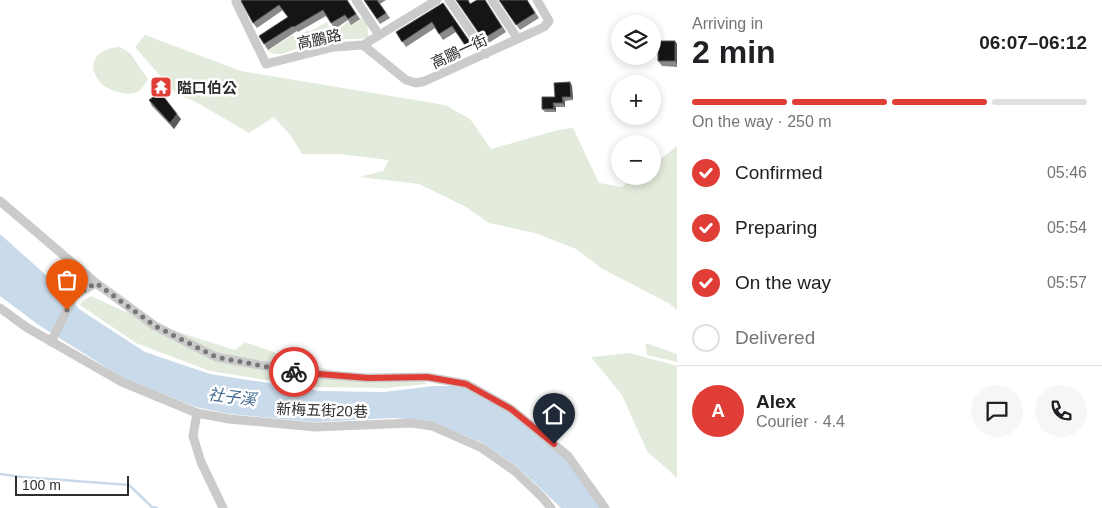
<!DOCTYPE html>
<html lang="en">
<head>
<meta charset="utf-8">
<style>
	:root { --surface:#fff; --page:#f6f6f6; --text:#202124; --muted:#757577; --line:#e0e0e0; --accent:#df3d36 }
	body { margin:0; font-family:Helvetica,"Noto Sans TC",sans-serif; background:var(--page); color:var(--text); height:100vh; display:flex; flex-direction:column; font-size:19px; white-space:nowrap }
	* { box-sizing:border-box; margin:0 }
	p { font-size:16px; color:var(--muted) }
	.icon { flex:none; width:28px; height:28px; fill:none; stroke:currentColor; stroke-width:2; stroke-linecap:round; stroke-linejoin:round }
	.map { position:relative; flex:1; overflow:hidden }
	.details { display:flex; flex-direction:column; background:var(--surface); width:425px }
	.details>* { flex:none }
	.buttons { position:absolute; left:611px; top:15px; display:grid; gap:10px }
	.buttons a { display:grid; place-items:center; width:50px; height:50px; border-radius:50%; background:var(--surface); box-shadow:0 2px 8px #0003; font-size:25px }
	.scale { position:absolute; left:15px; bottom:12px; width:114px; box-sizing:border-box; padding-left:5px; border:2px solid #2e2e2e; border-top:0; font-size:14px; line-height:18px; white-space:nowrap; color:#2e2e2e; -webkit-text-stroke:4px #fff; paint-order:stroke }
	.pin { position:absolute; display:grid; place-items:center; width:42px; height:42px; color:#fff; margin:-51px -21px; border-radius:50% 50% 50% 0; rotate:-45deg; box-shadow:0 0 5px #0007 }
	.pin .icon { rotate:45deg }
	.courier { position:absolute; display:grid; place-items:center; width:50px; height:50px; margin:-25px; border:4px solid #df3d36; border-radius:50%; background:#fff; color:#222; box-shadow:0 1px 6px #0007 }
	.summary em { font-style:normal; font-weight:700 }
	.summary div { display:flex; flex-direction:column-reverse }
	.summary { display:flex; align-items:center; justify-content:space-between; height:85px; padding:0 15px }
	h1 { font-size:32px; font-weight:700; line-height:38px }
	.bar { display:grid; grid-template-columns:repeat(4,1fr); gap:8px 5px; align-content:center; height:60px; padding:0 15px }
	.bar i { height:6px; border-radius:4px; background:var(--line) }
	.bar .on { background:var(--accent) }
	.bar p { grid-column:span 4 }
	.line { display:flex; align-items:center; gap:12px; padding:0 15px; border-top:1px solid var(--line) }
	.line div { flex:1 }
	.round { display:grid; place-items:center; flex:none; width:52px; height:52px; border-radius:26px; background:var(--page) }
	ol { padding:0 15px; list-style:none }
	li { display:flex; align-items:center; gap:15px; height:55px }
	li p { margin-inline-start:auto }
	li .icon { padding:5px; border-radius:50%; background:var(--accent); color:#fff; stroke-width:4 }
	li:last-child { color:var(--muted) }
	li i { width:28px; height:28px; border:2px solid var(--line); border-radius:50% }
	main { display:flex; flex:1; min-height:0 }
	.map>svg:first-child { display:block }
	.green { fill:#e3ebdc }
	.water { fill:#c9daea }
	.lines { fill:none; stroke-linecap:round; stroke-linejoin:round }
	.stream { stroke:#c9daea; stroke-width:2.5 }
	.street { stroke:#cbcbcb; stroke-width:9 }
	.wall { fill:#8a8a8a }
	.shaded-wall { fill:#5b5b5b }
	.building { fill:#151515; stroke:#5b5b5b }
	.done { stroke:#777; stroke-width:5; stroke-dasharray:0 9 }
	.route { stroke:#df3d36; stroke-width:6 }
	.labels { text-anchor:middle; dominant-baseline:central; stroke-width:5; stroke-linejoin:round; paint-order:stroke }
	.street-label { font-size:15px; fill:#2e2e2e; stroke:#fff }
	.poi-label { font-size:15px; font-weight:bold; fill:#2e2e2e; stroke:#fff; text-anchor:start }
	.water-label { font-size:16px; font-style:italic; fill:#3f668d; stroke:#fff }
</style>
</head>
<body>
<main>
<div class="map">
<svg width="677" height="508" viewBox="0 0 677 508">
	<rect width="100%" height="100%" fill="#fff"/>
	<!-- green -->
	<path class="green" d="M362,18L367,24L369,38C349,40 327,38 307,44C292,49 282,59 267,51L293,35L295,38L308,30L309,32L327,22L332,34L349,21Z
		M145,35L241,71L445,105L470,119L491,149L558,130L573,128L599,183L622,187L637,176H652L653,165L677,146V310L670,304L601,268L576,249L535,233L489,223L466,207L419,184L360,177L383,171L389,160L338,154H302L291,136L274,117L249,133L196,102L176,94L135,47Z
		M120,47L130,53L148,79C145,84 141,91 135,93C125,96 106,90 100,82C84,62 99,48 120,47Z
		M91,296C137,319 186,335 235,350L245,342L290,358L366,381L421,380L427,384L384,388L312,387L210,371L136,343L80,305L83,301Z
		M645,343L677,354V362L647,355Z
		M630,353L677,366V478L647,451L622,395L591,357Z"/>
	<!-- water -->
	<path class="water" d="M0,234L65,292L79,309L145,352L210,374L319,391L384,392L434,386H466L512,412L566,457L602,508H561L520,469L483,443L430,421L394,418L314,422L229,414L196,407L125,379L40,326L0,296Z"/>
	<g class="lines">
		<!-- stream -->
		<path class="stream" d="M0,474L22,477L129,485L152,507L157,508"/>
		<!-- street -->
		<path class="street" d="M239,0L236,2L266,64L334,47L363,45L437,0
			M356,0L379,35
			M449,0L486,54
			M492,0L518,39
			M363,45L406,80L416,83L425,81L544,27L549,21L537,0
			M0,201L96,283L155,326L216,357L303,373L367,378L427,377L466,384L511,409L568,456L605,508
			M0,308L26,327L122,382L197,413L229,419L315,427L412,423L432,426L482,448L516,472L543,498L551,508
			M51,342L74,296L96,283
			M197,413L193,436L201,462L223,508"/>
	</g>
	<!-- wall -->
	<path class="wall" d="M242,0H347L360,19L351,25L348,20L335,29L326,16L298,32L297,31L268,50L259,36L288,17L283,10L257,28L253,23Z
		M364,0H386L380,4L390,18L380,24Z
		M456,0L471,4L485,0L506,32L487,44Z
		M499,0H527L539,18L520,30Z
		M443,3L474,47L468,50L456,32L443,40L435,28L406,47L396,32Z
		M675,41L677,44V67L662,66L658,61Z
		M570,82L572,86L573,100L565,101V107H556V112H545L542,109Z
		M149,100L181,119L174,129L152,106Z"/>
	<!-- shaded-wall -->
	<path class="shaded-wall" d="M675,41L677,44V65L675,61Z
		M570,82L572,86L573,100L571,97Z
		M562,97L565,101V107L563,103Z
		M553,103L556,107V112L554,109Z
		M177,114L181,119L174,129L170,123Z"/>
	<!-- building -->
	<path class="building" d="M242,0H347L356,14L348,19L345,15L331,23L323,10L294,27L293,26L264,44L259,36L288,17L279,5L253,23L241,1Z
		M364,0H377L386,13L377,19Z
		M456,0H468L470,4L477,0H485L502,27L483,39Z
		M499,0H527L535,13L516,25Z
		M443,3L470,42L465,45L452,26L439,34L432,22L402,42L396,32Z
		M658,41H675V61H658Z
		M570,82L571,97H562L563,103H553L554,109H542V97H555L554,83Z
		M160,92L177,114L170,123L149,100Z"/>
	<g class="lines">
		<!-- done -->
		<path class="done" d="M67,310L74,296L96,283L155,326L216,357L294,372"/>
		<!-- route -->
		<path class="route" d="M294,372L368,378L427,377L466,384L511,409L554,444"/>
	</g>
	<!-- icons -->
	<defs>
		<g id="temple-square" transform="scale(1.125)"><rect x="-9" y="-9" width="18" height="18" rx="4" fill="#df3d36" stroke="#fff"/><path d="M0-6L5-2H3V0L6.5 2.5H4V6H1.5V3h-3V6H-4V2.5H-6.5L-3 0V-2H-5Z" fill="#fff"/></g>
	</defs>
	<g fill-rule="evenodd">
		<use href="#temple-square" x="161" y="87"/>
	</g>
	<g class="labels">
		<!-- street labels -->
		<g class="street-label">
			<text transform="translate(319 39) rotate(-12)">高鵬路</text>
			<text transform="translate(459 51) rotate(-25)">高鵬一街</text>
			<text transform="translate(322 410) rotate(2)">新梅五街20巷</text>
		</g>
		<!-- poi labels -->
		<g class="poi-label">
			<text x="177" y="87">隘口伯公</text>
		</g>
		<!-- water labels -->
		<g class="water-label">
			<text transform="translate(232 397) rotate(7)">社子溪</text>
		</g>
	</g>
</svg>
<div class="buttons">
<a><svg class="icon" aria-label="layers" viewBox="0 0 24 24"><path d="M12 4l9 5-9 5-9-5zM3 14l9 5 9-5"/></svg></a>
<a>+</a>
<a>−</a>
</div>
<div class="scale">100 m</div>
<div class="pin" style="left:67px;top:310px;background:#ea580c"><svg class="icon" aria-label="bag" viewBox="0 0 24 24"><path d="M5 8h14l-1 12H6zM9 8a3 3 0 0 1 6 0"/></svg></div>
<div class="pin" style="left:554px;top:444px;background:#1f2937"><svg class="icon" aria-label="home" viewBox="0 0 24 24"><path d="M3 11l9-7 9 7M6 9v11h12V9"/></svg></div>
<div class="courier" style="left:294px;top:372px"><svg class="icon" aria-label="bike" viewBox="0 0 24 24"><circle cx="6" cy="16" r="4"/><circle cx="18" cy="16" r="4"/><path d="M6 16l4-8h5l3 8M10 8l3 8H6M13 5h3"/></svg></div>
</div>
<section class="details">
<div class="summary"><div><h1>2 min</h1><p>Arriving in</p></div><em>06:07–06:12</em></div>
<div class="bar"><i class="on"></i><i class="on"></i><i class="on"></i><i></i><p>On the way · 250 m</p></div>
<ol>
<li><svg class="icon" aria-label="check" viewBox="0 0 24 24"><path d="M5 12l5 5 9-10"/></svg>Confirmed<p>05:46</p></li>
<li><svg class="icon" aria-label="check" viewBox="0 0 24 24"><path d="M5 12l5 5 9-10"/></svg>Preparing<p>05:54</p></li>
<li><svg class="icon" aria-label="check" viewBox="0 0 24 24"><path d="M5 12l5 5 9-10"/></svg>On the way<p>05:57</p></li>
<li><i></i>Delivered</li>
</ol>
<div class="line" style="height:90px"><b class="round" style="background:var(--accent);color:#fff">A</b><div><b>Alex</b><p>Courier · 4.4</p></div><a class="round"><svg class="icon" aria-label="chat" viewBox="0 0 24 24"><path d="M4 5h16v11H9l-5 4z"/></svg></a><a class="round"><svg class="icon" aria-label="phone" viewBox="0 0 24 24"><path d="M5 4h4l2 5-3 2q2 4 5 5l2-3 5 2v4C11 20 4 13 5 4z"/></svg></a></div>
</section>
</main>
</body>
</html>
